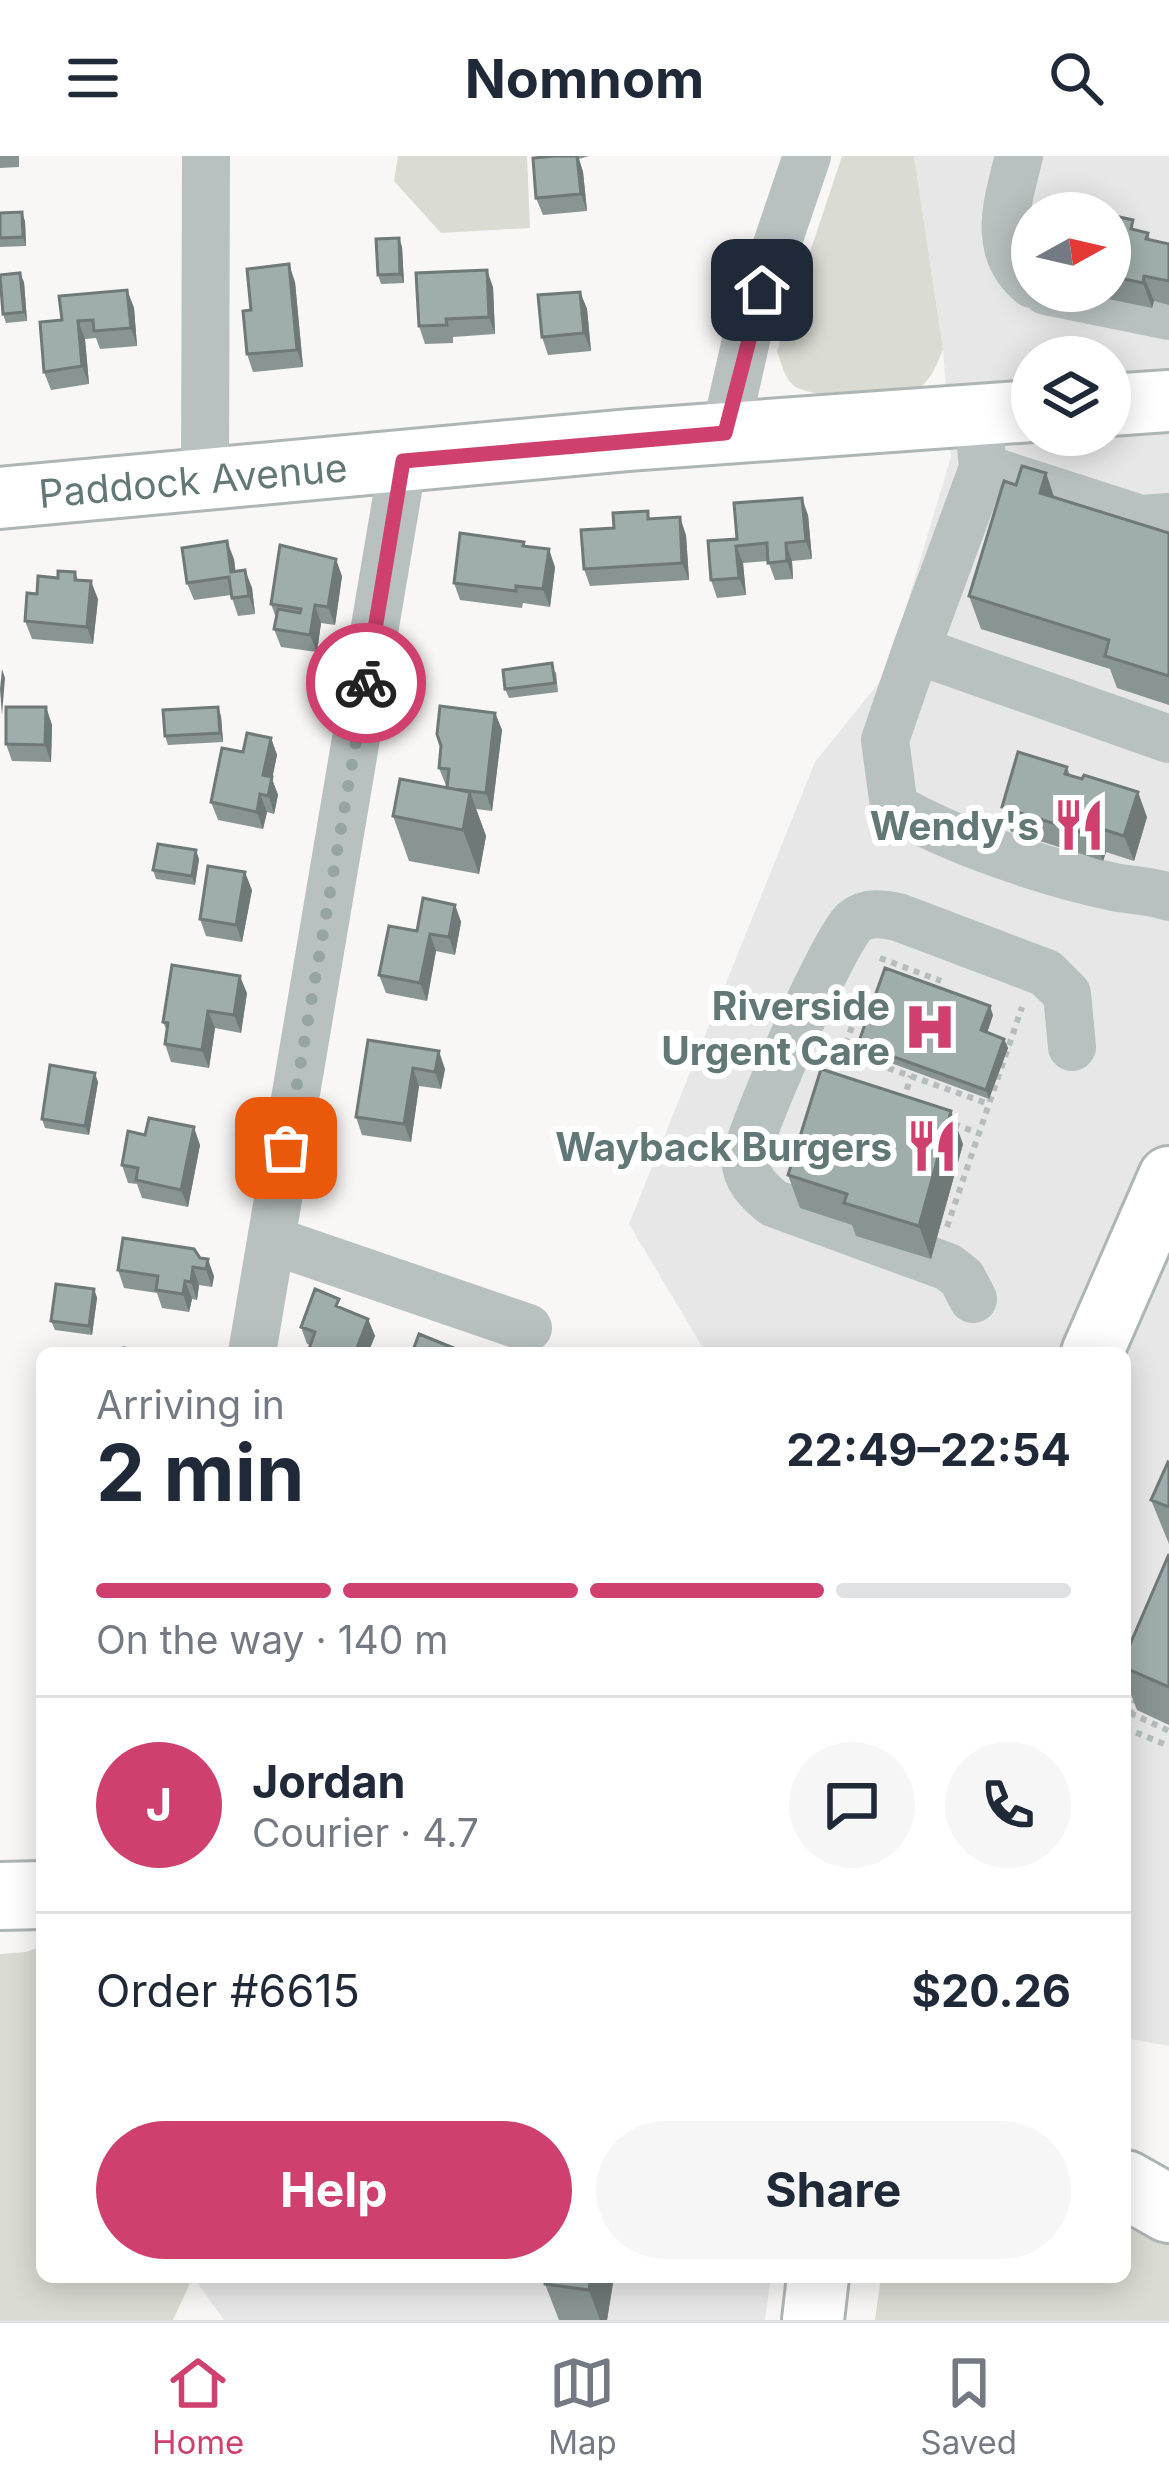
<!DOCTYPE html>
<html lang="en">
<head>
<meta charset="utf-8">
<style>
	:root { --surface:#fff; --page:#f6f6f7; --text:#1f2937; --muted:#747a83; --line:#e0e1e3; --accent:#cf406e }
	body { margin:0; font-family:Inter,sans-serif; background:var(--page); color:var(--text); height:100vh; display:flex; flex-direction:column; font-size:45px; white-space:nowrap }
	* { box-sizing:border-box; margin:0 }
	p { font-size:39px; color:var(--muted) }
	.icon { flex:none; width:66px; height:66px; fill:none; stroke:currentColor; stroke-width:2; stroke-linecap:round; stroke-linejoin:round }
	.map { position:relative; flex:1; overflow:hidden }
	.panel { position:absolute; left:36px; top:1191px; width:1095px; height:936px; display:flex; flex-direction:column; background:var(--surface); border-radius:18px; box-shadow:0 6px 30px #0003 }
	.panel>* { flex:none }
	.needle { width:78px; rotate:82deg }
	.buttons { position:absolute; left:1011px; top:36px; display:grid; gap:24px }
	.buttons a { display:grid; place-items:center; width:120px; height:120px; border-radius:50%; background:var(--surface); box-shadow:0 6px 30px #0003; font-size:60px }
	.pin { position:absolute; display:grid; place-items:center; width:102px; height:102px; color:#fff; margin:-51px; border-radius:24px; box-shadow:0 6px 18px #0006 }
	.courier { position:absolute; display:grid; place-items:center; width:120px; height:120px; margin:-60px; border:9px solid #cf406e; border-radius:50%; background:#fff; color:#222; box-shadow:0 3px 15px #0007 }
	.headline em { font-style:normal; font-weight:700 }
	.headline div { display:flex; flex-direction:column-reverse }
	.headline { display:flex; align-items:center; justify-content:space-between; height:204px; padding:0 60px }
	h1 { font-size:78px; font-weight:700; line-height:90px }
	.bar { display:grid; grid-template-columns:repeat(4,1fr); gap:18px 12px; align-content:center; height:144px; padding:0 60px }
	.bar i { height:15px; border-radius:9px; background:var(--line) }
	.bar .on { background:var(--accent) }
	.bar p { grid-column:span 4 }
	.line { display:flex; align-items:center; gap:30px; padding:0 60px; border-top:3px solid var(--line) }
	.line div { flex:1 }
	.round { display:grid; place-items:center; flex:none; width:126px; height:126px; border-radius:63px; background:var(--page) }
	.primary-button { display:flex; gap:24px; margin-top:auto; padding:24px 60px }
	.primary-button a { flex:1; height:138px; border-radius:72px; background:var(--accent); color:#fff; font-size:48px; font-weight:700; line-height:138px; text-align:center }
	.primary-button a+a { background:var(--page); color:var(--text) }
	header { display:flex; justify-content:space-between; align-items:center; height:156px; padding:0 60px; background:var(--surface); font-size:54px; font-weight:700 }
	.tabs { display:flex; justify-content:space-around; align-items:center; height:168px; border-top:3px solid var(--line); background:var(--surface); font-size:33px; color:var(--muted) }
	.tabs a { display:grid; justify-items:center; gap:6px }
	.tabs .on { color:var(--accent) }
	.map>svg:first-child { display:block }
	.built { fill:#e6e7e6; fill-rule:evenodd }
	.green { fill:#dadbd3 }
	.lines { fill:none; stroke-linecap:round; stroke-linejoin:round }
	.major-casing { stroke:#aeb6b5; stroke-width:66 }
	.highway-casing { stroke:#aeb5b5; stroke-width:72 }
	.path { stroke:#b6bcbc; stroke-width:6; stroke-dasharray:6 6; stroke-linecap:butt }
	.minor { stroke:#b9c1c0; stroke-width:48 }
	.major { stroke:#fff; stroke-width:60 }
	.highway { stroke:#fff; stroke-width:66 }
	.wall { fill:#899593 }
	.shaded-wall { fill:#6f7978 }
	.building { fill:#9fadab; stroke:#6f7978; stroke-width:3 }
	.done { stroke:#96a4a3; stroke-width:12; stroke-dasharray:0 21.6 }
	.route { stroke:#cf406e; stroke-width:15 }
	.labels { text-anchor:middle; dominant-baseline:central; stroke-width:12; stroke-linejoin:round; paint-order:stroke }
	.street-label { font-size:39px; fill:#627876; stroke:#fff }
	.poi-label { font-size:39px; font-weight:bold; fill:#627876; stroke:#fff; text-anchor:end }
</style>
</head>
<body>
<header><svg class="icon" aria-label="menu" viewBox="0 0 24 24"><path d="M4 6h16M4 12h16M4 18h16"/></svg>Nomnom<svg class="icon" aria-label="search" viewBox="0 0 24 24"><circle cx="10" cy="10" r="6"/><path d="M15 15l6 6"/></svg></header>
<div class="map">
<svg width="1169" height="2164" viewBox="0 0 1169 2164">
	<rect width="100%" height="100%" fill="#f8f7f6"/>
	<!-- built -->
	<path class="built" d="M914,0H1169V1890L1125,1882V1197H706L629,1068L815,606L886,518L951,301L943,193ZM1032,57H1110V135H1032ZM1032,201H1110V279H1032Z
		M193,2121H771L765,2164H224Z"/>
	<!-- green -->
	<path class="green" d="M398,0H527L530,72L441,77L394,25Z
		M842,0H914L943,193C936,211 929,231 908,237C887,243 809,243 793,229C784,221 781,206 777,195Z
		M42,1790V2121H193L173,2164H0V1798L26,1796Z
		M1125,2054L1169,2079V2164H875L881,2121H1125Z"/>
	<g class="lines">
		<!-- major casing -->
		<g class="major-casing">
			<path id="major" d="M1110,249L1169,245
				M0,342L629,284L1032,255
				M1092,1197L1169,1021
				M813,2164L818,2121"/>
		</g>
		<!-- highway casing -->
		<g class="highway-casing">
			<path id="highway" d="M0,1740L42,1739
				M1125,2028L1169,2053"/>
		</g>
		<!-- path -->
		<path class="path" d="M880,802L941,825
			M843,896L989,948
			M834,922L865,833
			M903,945L911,920
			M954,968L978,977
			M947,1071L1022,851
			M1130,1557L1169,1575
			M1125,1570L1135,1545
			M1125,1572L1169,1590"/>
		<!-- minor -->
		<path class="minor" d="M1019,0C1008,46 990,93 1032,128
			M1046,135L1169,160
			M978,259L983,312L916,494L1169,583
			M725,277L749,171L807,0
			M983,312L1141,363L1169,361
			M205,323L206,0
			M916,494L885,584L894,651C955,686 1044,716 1114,731C1133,735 1150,734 1169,741
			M271,1084L528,1172
			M973,1143L962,1122L948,1111L773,1047C760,1036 744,1022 746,1002C750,973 835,782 854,766C867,755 883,758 898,761L1046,817L1067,838L1072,891
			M252,1197L403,305"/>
		<!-- major -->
		<use href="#major" class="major"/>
		<!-- highway -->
		<use href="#highway" class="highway"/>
	</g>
	<!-- wall -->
	<path class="wall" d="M0,0H19V11L0,12Z
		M548,0H589L579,3L583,16L587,55L543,59L536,42Z
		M0,57L25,65L26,90L0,91Z
		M1110,59L1137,74L1148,77L1150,84L1169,88V149L1154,145L1152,152L1079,137V135H1110Z
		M399,82L402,91L404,127L381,128L378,119Z
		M24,126L27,165L6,167L3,158Z
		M295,126L303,211L253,216L247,198L251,154Z
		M493,131L495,178L453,181V187L425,188L419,170Z
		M127,134L134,152L137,190L100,193L96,182L85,183L89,228L51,234L44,216L62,164Z
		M580,136L587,153L591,195L548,199L542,181Z
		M1046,317L1054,341L1169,377V549L1117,532L1110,513L981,473L969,440L1016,329Z
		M808,359L812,403L792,405L793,423L775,424L768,405L743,407L746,439L717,442L711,424L737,383Z
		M651,363L686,379L689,424L590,430L584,413L614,372Z
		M524,386L525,390L555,411L550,451L523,447L522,452L460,444L454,427Z
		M234,403L235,415L245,414L252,432L255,458L238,460L231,439L194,444L187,427Z
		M75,416L78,424L98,443L93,488L32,483L25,465L37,438L58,422Z
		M342,420L335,469L321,467L317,496L281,491L274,473L276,462L271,448Z
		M556,516L558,536L509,542L505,533Z
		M46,551L52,569L51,606L12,605L6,588Z
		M495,557L502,574L492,655L476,653L486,680L479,718L409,705L393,660L447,632L439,612L441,590Z
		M221,560L223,586L168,589L165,580Z
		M271,582L277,599L272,623L278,639L274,658L267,656L263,673L218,664L211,646L243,596Z
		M1067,611L1070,619L1147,661L1134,705L1106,696L1103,705L1011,676L1002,651Z
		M199,703L195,729L156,723L153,714Z
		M252,734L242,786L206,780L200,763Z
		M455,749L461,766L455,799L436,795L427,845L386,837L379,819L417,775Z
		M247,837L241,877L215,872L209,912L171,906L165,888L167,875L163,866Z
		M993,859L987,877L1004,883L1008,892L989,943L861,896L858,888Z
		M368,884L445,913L441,933L419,930L411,986L362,979L356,961Z
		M98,926L89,979L45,972L42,963Z
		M963,988L931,1103L856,1080L852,1069L800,1052L788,1019Z
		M200,989L188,1051L142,1042L137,1028L128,1027L122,1009Z
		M194,1093L214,1120L212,1131L199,1129L197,1144L192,1143L189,1156L162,1152L157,1137L124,1132L118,1114Z
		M94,1133L97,1142L92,1179L55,1174L51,1165Z
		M342,1152L368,1163L375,1180L368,1197H310V1189L307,1188L301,1171Z
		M1169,1307V1388L1151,1344Z
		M1169,1398V1569L1137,1554L1125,1523V1500Z
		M546,2121H614L607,2164H559L545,2128Z"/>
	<!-- shaded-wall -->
	<path class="shaded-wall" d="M578,0L583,16L587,55L581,38Z
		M22,56L25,65L26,90L23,81Z
		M399,82L402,91L404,127L400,118Z
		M289,108L295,126L303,211L297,194Z
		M487,114L493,131L495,178L489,161Z
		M20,117L24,126L27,165L24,156Z
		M1144,120L1154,145L1152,152L1143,127Z
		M127,134L134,152L137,190L131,172Z
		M580,136L587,153L591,195L584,177Z
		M78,165L85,183L89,228L82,210Z
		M1046,317L1057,350L1040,337Z
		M802,342L808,359L812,403L806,385Z
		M680,361L686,379L689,424L682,407Z
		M227,385L234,403L238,434L231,416Z
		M786,387L792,405L793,423L787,405Z
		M736,390L743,407L746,439L739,422Z
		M549,393L555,411L550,451L543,433Z
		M336,403L342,420L335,469L328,451Z
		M245,414L252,432L255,458L249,440Z
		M91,425L98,443L93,488L87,471Z
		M315,449L321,467L317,496L310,479Z
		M2,513L5,522L2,559L0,533Z
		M46,551L52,569L51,606L45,589Z
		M218,551L221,560L223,586L220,577Z
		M495,557L502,574L492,655L486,637Z
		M271,582L277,599L272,623L278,639L274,658L263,619Z
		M470,636L486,680L479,718L463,674Z
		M1138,636L1147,661L1134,705L1124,680Z
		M260,638L267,656L263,673L257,656Z
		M1096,671L1106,696L1103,705L1093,680Z
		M196,694L199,703L195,729L192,720Z
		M245,716L252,734L242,786L236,769Z
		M455,749L461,766L455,799L449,781Z
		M430,778L436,795L427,845L420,827Z
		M240,820L247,837L241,877L234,859Z
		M990,850L993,859L985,883L981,874Z
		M208,855L215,872L209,912L202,894Z
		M1004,883L1008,892L989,943L986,934Z
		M439,895L445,913L441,933L435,916Z
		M413,912L419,930L411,986L404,968Z
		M95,917L98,926L89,979L85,970Z
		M951,955L963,988L931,1103L919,1070Z
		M194,971L200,989L188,1051L181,1034Z
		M208,1103L214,1120L212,1131L206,1113Z
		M193,1111L199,1129L197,1144L191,1126Z
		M185,1125L192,1143L189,1156L183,1138Z
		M94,1133L97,1142L92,1179L89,1170Z
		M368,1163L375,1180L368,1197H355Z
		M591,2121H614L607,2164H600L589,2134Z"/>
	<!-- building -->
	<path class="building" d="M555,0H577L581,38L536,42L533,2Z
		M22,56L23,81L0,82V57Z
		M1110,59L1133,64L1131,73L1148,77L1146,83L1169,88V125L1144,120L1143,127L1110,120Z
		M399,82L400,118L378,119L376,83Z
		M289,108L297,194L247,198L243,155L251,154L247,113Z
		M487,114L489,161L446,163L447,169L419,170L416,117Z
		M20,117L24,156L3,158L0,119Z
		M127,134L131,172L94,175L93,164L78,165L82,210L44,216L40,166L62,164L59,140Z
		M580,136L584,177L542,181L538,139Z
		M1022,310L1046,317L1040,337L1169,377V520L1105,500L1109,484L969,440L1004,325L1016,329Z
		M802,342L806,385L786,387L787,405L768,407L767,387L736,390L739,422L711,424L708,385L737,383L734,347Z
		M648,355V363L680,361L682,407L584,413L581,374L614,372L613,357Z
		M460,377L524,386L523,390L549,393L543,433L516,430V435L454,427Z
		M227,385L231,416L245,414L249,440L232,442L229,421L187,427L182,392Z
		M280,389L336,403L328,451L315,449L310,479L274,473L278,453L300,457L301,453L271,448Z
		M58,415L75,416V424L91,425L87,471L25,465L27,437L37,438L38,420L58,422Z
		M552,507L555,527L505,533L503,514Z
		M440,550L495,557L486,637L447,632L449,613L439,612L441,590L437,578Z
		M6,551H46L45,589L6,588Z
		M218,551L220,577L165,580L163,554Z
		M247,577L271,582L263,619L272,621L268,640L260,638L257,656L211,646L222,592L243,596Z
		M1018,596L1067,611L1065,618L1082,623L1084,619L1138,636L1124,680L1096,671L1093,680L1002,651Z
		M400,623L470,636L463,674L393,660Z
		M158,688L196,694L192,720L153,714Z
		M208,710L245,716L236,769L200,763Z
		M423,742L455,749L449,781L430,778L420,827L379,819L389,770L417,775Z
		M172,809L240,820L234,859L208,855L202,894L165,888L168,867L163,866Z
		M885,812L990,850L981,874L1004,883L986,934L858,888Z
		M368,884L439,895L435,916L413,912L404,968L356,961Z
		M50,909L95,917L85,970L42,963Z
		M821,913L951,955L919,1070L844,1047L847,1038L788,1019Z
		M149,962L194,971L181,1034L136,1024L138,1012L122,1009L128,975L145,979Z
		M123,1082L194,1093L200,1102L208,1103L206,1113L193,1111L191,1126L185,1125L183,1138L156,1134L158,1120L118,1114Z
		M56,1128L94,1133L89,1170L51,1165Z
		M315,1133L339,1143L336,1150L368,1163L355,1197H318L309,1193L315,1176L301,1171Z
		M419,1178L456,1193L455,1197H412Z
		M124,1192L147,1197H123Z
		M1168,1306L1169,1307V1351L1151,1344Z
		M1169,1398V1531L1125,1512V1500Z
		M546,2121H591L589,2134L545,2128Z"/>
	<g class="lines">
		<!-- done -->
		<path class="done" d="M286,992L366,527"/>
		<!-- route -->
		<path class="route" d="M366,527L403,305L725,277L762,134"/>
	</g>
	<!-- icons -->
	<defs>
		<g id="restaurant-bare" transform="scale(4.14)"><path d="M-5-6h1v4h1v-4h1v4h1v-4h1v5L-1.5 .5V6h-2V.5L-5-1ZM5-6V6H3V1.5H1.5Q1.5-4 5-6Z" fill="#cf406e" stroke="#fff" stroke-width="2.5" paint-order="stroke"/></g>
		<g id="hospital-bare" transform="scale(4.14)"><path d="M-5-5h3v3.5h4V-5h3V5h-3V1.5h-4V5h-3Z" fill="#cf406e" stroke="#fff" stroke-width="2.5" paint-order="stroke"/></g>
	</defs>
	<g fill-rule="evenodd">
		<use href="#restaurant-bare" x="1079" y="669"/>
		<use href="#hospital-bare" x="930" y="871"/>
		<use href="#restaurant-bare" x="932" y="990"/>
	</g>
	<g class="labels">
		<!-- street labels -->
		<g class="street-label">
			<text transform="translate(193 324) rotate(-5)">Paddock Avenue</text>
		</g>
		<!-- poi labels -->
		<g class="poi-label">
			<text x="1039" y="669">Wendy's</text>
			<text x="890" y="849">Riverside<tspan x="890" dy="45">Urgent Care</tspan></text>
			<text x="892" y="990">Wayback Burgers</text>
		</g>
	</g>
</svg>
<div class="buttons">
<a><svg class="needle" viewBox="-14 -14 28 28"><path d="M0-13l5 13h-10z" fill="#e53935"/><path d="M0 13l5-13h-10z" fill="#747a83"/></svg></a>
<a><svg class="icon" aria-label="layers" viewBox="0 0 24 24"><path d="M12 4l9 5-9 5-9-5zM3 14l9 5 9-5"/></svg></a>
</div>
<div class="pin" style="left:286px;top:992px;background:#ea580c"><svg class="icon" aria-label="bag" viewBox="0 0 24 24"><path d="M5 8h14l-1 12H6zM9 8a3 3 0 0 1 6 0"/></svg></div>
<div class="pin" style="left:762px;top:134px;background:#1f2937"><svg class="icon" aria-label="home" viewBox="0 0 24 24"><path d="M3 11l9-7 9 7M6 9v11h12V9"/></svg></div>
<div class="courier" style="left:366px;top:527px"><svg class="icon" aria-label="bike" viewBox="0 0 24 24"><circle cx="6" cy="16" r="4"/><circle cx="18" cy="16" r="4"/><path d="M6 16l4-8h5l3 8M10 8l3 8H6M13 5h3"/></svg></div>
<section class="panel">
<div class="headline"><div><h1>2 min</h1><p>Arriving in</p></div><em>22:49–22:54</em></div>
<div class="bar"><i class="on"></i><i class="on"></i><i class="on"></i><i></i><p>On the way · 140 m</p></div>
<div class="line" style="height:216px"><b class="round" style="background:var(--accent);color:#fff">J</b><div><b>Jordan</b><p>Courier · 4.7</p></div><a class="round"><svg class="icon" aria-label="chat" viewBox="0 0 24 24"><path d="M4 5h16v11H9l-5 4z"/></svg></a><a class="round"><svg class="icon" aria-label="phone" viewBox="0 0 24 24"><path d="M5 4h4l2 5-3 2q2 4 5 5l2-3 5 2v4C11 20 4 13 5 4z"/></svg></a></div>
<div class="line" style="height:156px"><div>Order #6615</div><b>$20.26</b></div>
<div class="primary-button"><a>Help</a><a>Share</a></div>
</section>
</div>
<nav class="tabs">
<a class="on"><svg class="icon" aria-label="home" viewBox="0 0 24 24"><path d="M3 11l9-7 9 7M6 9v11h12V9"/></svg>Home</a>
<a><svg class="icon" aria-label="map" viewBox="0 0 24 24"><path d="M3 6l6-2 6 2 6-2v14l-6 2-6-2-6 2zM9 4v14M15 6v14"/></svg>Map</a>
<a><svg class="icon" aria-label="saved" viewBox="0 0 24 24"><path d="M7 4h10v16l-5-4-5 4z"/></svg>Saved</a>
</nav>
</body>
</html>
